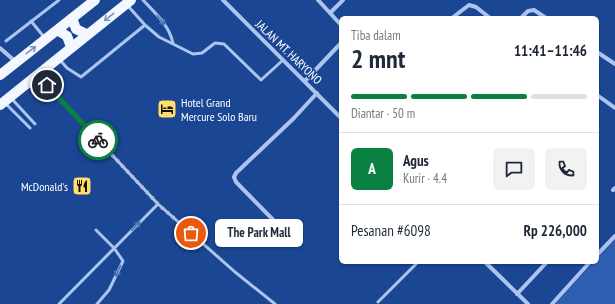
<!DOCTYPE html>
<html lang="id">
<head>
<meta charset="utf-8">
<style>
	:root { --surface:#fff; --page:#f2f2f3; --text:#1f2937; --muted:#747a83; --line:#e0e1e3; --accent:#0b8043 }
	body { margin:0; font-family:"PT Sans Narrow",sans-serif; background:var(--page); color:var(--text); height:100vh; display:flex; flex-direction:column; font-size:15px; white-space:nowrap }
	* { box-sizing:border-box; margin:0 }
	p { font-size:13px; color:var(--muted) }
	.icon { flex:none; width:22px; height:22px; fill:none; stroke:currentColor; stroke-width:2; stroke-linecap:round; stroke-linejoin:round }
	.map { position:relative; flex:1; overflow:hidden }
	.sheet { position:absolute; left:339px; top:16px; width:260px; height:248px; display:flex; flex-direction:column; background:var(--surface); border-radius:6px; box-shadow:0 1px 3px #0004 }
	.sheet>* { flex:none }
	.pin { position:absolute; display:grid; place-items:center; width:34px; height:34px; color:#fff; margin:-17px; border:2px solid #fff; border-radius:50%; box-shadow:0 1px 4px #0007 }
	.courier { position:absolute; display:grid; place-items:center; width:40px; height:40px; margin:-20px; border:3px solid #0b8043; border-radius:50%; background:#fff; color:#222; box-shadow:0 1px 5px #0007 }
	.bubble { position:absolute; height:28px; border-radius:6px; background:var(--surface); box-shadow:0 1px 3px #0004; font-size:13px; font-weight:800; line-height:28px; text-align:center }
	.headline em { font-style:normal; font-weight:800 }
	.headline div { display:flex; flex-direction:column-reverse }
	.headline { display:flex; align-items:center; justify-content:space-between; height:68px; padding:0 12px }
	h1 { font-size:26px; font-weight:800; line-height:30px }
	.bar { display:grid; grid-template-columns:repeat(4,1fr); gap:6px 4px; align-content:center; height:48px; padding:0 12px }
	.bar i { height:5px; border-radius:3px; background:var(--line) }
	.bar .active { background:var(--accent) }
	.bar p { grid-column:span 4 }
	.line { display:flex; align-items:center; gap:10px; padding:0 12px; border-top:1px solid var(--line) }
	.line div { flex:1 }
	.round { display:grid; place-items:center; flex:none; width:42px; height:42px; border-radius:6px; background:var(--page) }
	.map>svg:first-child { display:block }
	.green { fill:#2e5fb1 }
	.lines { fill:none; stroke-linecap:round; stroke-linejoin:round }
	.service { stroke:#abc5ef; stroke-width:3 }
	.minor { stroke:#abc5ef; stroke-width:4 }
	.primary { stroke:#f3f7ff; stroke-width:10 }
	.oneway { stroke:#7c96c4 }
	.oneway2 { stroke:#4d72b3 }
	.done { stroke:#afbed9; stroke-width:4; stroke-dasharray:0 7.2 }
	.route { stroke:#0b8043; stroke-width:5 }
	.labels { text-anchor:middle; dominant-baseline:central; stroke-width:3; stroke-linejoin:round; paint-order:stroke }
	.street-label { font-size:12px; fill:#fff; stroke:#1a4693 }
	.poi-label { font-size:12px; fill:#fff; stroke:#1a4693; text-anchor:start }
</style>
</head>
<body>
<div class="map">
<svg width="615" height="304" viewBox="0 0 615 304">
	<rect width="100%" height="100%" fill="#1a4693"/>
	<!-- green -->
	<path class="green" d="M615,240V304H555L594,262H597V259Z"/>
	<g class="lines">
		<!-- service -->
		<path class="service" d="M143,0C155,13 169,25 173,43
			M128,6L145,25L159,37L193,54L202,53L215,43L224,44L261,80L283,60
			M31,21L44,37
			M6,41L59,0
			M60,60L67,68L81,77L145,25
			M39,77L158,204L235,272L275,304
			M11,98L35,124
			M5,103L30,128
			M96,230L114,248L123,261L109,290L97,304
			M378,302L418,262
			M59,304L158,204"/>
		<!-- minor -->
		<path class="minor" d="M223,0L341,118
			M318,0L341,25
			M330,13L343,0
			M452,18L469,5L476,7L490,18
			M521,18L528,11L534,10L546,18
			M0,48L16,62
			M597,52L615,64
			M305,81L341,43
			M597,95L615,108
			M613,190L615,188
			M597,202V207
			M287,234L236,182L234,177L236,173L294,118L317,93
			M597,255L615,236
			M485,262L528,304
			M517,294L547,262
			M552,304L590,262"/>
		<!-- primary -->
		<path class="primary" d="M72,18L76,29L86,34
			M57,30L67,36L71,47
			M0,75L95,0
			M0,105L131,0"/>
	</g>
	<!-- one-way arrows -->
	<defs><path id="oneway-shaft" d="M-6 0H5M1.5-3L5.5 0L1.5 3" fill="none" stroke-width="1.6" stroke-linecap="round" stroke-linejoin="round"/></defs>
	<g class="oneway">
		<use href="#oneway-shaft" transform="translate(109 17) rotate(142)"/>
		<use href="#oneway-shaft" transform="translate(31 50) rotate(-37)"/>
	</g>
	<g class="oneway2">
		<use href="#oneway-shaft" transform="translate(161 20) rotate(49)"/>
		<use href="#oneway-shaft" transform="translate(136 226) rotate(-45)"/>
		<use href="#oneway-shaft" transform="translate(118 271) rotate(115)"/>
	</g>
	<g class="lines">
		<!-- done -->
		<path class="done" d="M98,140L158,204L191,233"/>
		<!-- route -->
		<path class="route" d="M47,85L98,140"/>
	</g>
	<!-- icons -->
	<defs>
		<g id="hotel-square" transform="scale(1)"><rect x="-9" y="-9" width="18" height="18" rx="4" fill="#ffde69" stroke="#1a4693"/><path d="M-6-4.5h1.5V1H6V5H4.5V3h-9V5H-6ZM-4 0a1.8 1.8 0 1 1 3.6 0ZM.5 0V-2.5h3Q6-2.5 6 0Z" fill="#111"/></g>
		<g id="restaurant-square" transform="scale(1)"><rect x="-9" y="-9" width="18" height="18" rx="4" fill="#ffde69" stroke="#1a4693"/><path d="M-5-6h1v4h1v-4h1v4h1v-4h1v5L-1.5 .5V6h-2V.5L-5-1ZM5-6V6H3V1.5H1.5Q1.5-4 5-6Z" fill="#111"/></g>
	</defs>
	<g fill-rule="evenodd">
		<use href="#hotel-square" x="167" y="109"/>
		<use href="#restaurant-square" x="82" y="186"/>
	</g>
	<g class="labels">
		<!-- street labels -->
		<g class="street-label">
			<text transform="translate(289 52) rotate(44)">JALAN MT. HARYONO</text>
		</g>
		<!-- poi labels -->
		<g class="poi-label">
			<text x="181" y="102">Hotel Grand<tspan x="181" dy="14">Mercure Solo Baru</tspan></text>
			<text x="68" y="186" text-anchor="end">McDonald's</text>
		</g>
	</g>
</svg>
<div class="pin" style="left:191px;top:233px;background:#ea580c"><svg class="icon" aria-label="bag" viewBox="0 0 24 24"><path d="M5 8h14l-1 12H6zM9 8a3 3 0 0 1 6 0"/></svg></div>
<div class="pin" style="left:47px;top:85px;background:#1f2937"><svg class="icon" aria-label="home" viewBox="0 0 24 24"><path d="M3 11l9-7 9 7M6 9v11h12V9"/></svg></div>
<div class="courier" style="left:98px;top:140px"><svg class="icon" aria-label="bike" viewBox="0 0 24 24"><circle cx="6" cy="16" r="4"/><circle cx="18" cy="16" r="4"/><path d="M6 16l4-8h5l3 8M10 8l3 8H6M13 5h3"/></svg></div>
<div class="bubble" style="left:215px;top:219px;width:88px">The Park Mall</div>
<section class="sheet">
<div class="headline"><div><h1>2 mnt</h1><p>Tiba dalam</p></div><em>11:41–11:46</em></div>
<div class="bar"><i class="active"></i><i class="active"></i><i class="active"></i><i></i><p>Diantar · 50 m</p></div>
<div class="line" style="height:72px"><b class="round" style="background:var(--accent);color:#fff">A</b><div><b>Agus</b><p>Kurir · 4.4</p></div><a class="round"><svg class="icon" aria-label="chat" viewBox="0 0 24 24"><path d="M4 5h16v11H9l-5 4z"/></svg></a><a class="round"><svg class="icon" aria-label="phone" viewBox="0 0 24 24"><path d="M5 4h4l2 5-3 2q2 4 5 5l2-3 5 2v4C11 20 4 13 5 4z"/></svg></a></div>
<div class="line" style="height:52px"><div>Pesanan #6098</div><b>Rp 226,000</b></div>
</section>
</div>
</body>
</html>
